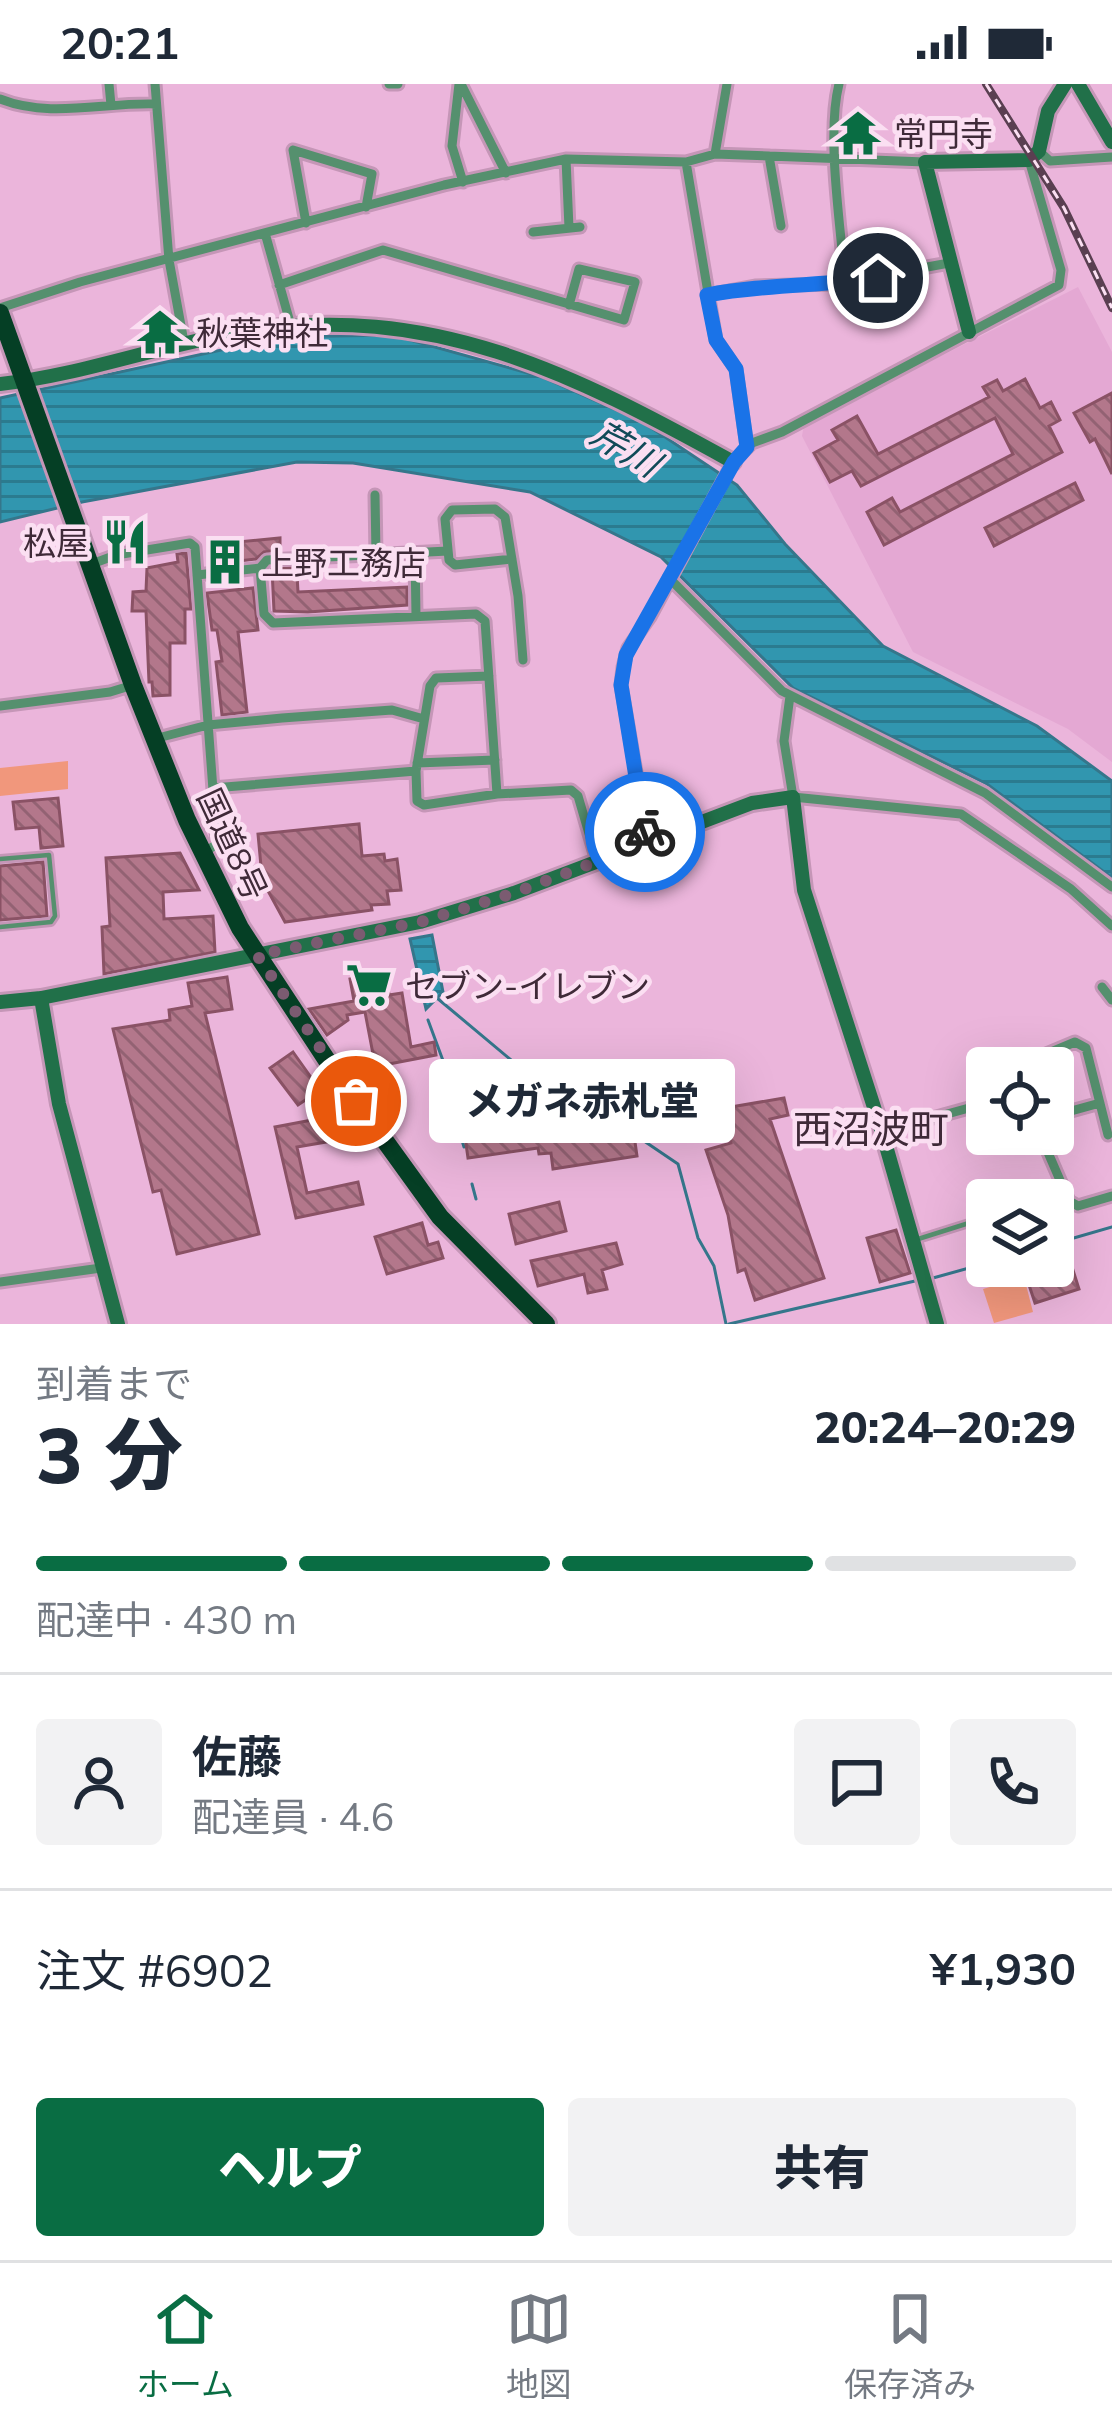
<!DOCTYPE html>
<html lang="ja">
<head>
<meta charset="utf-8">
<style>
	:root { --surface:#fff; --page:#f2f2f3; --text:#1f2937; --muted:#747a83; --line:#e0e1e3; --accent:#096d43 }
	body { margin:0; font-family:Mulish,"Noto Sans JP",sans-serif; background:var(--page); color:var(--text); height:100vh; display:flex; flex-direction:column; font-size:45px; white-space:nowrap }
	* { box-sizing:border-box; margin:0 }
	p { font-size:39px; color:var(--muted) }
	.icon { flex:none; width:66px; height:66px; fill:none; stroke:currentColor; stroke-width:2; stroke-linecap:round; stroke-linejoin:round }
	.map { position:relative; height:1240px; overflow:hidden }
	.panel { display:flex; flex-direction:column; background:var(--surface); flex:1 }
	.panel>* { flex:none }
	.buttons { position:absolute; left:966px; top:963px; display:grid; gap:24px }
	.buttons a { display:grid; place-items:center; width:108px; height:108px; border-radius:12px; background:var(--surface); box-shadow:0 12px 48px #0002; font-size:60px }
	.pin { position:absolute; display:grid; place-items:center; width:102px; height:102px; color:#fff; margin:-51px; border:6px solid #fff; border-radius:50%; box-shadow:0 3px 12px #0007 }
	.courier { position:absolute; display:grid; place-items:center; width:120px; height:120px; margin:-60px; border:9px solid #1a73e8; border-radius:50%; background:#fff; color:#222; box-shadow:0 3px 15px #0007 }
	.bubble { position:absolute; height:84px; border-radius:12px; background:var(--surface); box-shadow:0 12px 48px #0002; font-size:39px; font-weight:800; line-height:84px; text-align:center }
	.head em { font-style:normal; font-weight:800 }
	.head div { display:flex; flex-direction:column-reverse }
	.head { display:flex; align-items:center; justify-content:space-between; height:204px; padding:0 36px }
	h1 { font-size:78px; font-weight:800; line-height:90px }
	.bar { display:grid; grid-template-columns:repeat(4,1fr); gap:18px 12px; align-content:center; height:144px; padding:0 36px }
	.bar i { height:15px; border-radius:9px; background:var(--line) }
	.bar .current { background:var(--accent) }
	.bar p { grid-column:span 4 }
	.line { display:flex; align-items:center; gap:30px; padding:0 36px; border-top:3px solid var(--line) }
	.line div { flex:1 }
	.round { display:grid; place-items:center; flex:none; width:126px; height:126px; border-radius:12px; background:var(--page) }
	.primary-button { display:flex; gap:24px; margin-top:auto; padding:24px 36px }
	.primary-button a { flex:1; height:138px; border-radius:12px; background:var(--accent); color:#fff; font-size:48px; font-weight:800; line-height:138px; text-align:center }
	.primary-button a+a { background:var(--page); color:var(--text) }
	.status { display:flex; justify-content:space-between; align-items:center; height:84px; padding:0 60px; background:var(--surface); direction:ltr }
	.status svg { height:33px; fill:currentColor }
	.dock { display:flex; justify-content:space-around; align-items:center; height:168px; border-top:3px solid var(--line); background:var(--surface); font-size:33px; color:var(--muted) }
	.dock a { display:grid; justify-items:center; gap:6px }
	.dock .current { color:var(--accent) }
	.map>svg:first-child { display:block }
	.built { fill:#e4a8d3 }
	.grass { fill:#f1977c }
	.water { fill:url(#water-rules); stroke:#35768b; stroke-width:3 }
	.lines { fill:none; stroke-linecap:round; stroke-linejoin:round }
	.stream { stroke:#35768b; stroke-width:3 }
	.building { fill:url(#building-back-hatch); stroke:#8a5265; stroke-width:3 }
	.lane-casing { stroke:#c596b7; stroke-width:10 }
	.street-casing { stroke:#c596b7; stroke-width:15 }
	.secondary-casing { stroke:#c596b7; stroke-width:20 }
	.highway-casing { stroke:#c596b7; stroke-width:24 }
	.lane { stroke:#55906e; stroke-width:4.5 }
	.street { stroke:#55906e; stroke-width:9 }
	.secondary { stroke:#217049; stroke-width:14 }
	.highway { stroke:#053f25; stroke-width:18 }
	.rail-casing { stroke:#5a3f51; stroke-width:8 }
	.rail { stroke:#fbdff2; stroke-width:3; stroke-dasharray:9; stroke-linecap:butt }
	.done { stroke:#7b5b71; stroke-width:12; stroke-dasharray:0 21.6 }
	.route { stroke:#1a73e8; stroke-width:15 }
	.labels { text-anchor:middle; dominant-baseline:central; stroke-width:9; stroke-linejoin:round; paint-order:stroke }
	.poi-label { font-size:33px; fill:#3f2a38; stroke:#fbdff2; text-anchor:start }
	.street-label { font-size:33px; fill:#3f2a38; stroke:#fbdff2 }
	.water-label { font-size:36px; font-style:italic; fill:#114a58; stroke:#fbdff2 }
	.quarter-label { font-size:39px; fill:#3f2a38; stroke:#fbdff2 }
</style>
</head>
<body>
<div class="status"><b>20:21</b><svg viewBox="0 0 49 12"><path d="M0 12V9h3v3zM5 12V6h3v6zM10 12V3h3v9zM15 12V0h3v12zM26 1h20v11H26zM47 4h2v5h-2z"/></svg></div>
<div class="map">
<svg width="1112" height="1240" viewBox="0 0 1112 1240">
	<defs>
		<pattern id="water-rules" width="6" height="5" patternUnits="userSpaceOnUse" patternTransform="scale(3)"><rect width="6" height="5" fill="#3196af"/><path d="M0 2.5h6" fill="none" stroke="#2b7b8f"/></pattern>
		<pattern id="building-back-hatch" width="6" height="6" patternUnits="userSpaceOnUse" patternTransform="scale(3)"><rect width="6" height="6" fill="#b3778b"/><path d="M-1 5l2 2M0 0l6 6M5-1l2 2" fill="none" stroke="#936273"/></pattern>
	</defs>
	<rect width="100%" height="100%" fill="#ebb5db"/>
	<!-- built -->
	<path class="built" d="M1078,203L1112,268V678L1068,645L913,568L802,352L804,341Z"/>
	<!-- grass -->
	<path class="grass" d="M68,677V705L0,712V684Z
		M1024,1193L1033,1228L994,1239L983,1205Z"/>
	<!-- water -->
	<path class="water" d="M392,251L542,293L641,337L737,401L785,460L883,562L1037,642L1112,697V794L987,700L793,604L661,473L530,408L353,379L297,378L82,418L0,438V314L281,253Z
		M432,851L443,908L426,925L410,855Z"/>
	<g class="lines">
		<!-- stream -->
		<path class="stream" d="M437,914L529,991L581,1009L618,1030L644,1057L678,1080L698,1154L714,1182L726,1240
			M428,936L445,982L450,1016L464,1063
			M472,1100L476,1115
			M1053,1160L1112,1143
			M933,1194L987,1179
			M729,1240L915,1197"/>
	</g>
	<!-- building -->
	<path class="building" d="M1025,295L1040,324L1051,318L1060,336L1049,342L1062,368L884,461L867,428L892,414L900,428L1013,370L995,334L861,402L852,387L830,398L814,369L838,356L832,346L857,332L878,370L989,313L983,303L997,296L1003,307Z
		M1112,309V390L1095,355L1090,358L1074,329Z
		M1075,399L1083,416L994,462L985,444Z
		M280,454V466L264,468L256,475L212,480L211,472L238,469L237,458Z
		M186,469L191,525H185V559H170V611L153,612L152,598H149L146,527H132L133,508L146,507L147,484L178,478L177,470Z
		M290,484L289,491H297L298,508L407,503V521L308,528L274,527L272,485Z
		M253,504L258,546L238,548L247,628L222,631L216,578L222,577L217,546H212L207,509Z
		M58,714L63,762L41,764L39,743L16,745L13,718Z
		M359,740L362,772L384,770L385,777L397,775L401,806L387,807L389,820L371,821L372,826L285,838L255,783L261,782L258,750Z
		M180,769L199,806L163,808L164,835L213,832L215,868L104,890L102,843L110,842L106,774Z
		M43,778L47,832L0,836V782Z
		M386,888L389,911L402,909L411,963L434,958L436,971L352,987L344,975L373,970L365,928L347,931L348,936L327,951L309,925L354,917L350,895Z
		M227,893L232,925L205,929L259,1150L177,1170L161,1106L153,1108L113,945L170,936L169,926L192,922L188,899Z
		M293,968L320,1006L298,1021L270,984Z
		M527,999L571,1012L619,1040L635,1058L637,1072L553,1085L551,1069L539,1070L538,1064L468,1074L460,1018L485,1014L510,1001Z
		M784,1014L788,1031L770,1035L824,1194L755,1216L745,1185L738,1188L728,1131L706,1066L731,1059L725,1024Z
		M333,1032L338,1056L297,1063L307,1109L358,1098L363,1120L296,1134L275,1043Z
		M559,1118L566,1147L516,1160L509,1130Z
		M422,1139L428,1161L438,1158L443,1174L387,1190L375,1153Z
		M896,1146L910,1189L880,1198L867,1154Z
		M616,1159L622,1180L602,1186L607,1205L588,1209L584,1190L538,1202L531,1177Z
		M1072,1183L1079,1205L1035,1219L1028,1198Z"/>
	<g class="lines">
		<!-- lane casing -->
		<g class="lane-casing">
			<path id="lane" d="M0,775L49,771L55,832L51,838L0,843
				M915,1156L969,1139L984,1144"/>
		</g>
		<!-- street casing -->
		<g class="street-casing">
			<path id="street" d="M109,0L111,21
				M155,0L169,176L184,258
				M389,0H398
				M459,0L452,62L463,98
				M461,0L506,89
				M839,0C826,52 841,143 845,198
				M0,15C50,35 104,18 156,20
				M1039,67L1050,77L1112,73
				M715,70L727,0
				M769,72L781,142
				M566,75L569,144
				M686,78L716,256L736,285L747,363
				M306,139L293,66L372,90L366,123
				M533,148L580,143
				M265,149L291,242
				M279,201L383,166L624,236L635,198L579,185L569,221
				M707,211L755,202L835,200L949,179
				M0,224L80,198L444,101L566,75L686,78L715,70L925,78
				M375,411L376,471
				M415,469L416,532
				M512,475L455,481L449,476L445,435L452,426L495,425L505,433L518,512L523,576
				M89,481L116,471L190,459L195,463L217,760L203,769
				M260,484L264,530L273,539L476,530L485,537L497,710
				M197,491L260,484L267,476L448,467
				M669,494L782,607L985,709L1112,803
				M489,592L436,594L430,602L416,687L417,717L424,721L497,710L571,706L578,712L597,777
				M790,612L784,657L793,713L961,730L1071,805L1112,842
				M0,622L110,608L133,601
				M154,655L208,641L282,634L392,626L424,635
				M417,679L495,676
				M213,704L416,687
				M648,758L621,601L623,583L628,564L650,533L733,378L752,359L782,348L1059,201L1061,186L1029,76
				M1102,903L1112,916
				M1013,984L1075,958L1086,964L1108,1051
				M1053,1032L1100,1019
				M882,1048L987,1019
				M1040,1050L1069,1117L1078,1122L1112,1112
				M0,1198L101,1184"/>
		</g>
		<!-- secondary casing -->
		<g class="secondary-casing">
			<path id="secondary" d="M1078,0L1112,58
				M969,248L925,78L1029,76L1039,67L1048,27L1065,0
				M0,300C82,291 160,261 241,248C431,217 572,289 733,378
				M41,914L59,1020L118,1240
				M0,918L41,914L420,838L514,809L752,719L793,713L804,806L882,1048L937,1240"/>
		</g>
		<!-- highway casing -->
		<g class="highway-casing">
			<path id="highway" d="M0,229L133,601L187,736L240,844L328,978L440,1133L546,1240"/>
		</g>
		<!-- lane -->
		<use href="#lane" class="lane"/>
		<!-- street -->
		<use href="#street" class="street"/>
		<!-- secondary -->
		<use href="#secondary" class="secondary"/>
		<!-- highway -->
		<use href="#highway" class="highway"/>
		<!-- rail casing -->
		<g class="rail-casing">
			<path id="rail" d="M986,0L1064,124L1112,224"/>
		</g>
		<!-- rail -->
		<use href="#rail" class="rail"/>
	</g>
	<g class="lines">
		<!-- done -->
		<path class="done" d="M356,1017L257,871L420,838L514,809L648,758L645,748"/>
		<!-- route -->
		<path class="route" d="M645,748L621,601L626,571L734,378L747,363L736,285L716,256L707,211C764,200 821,202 878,194"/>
	</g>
	<!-- icons -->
	<defs>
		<g id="temple-bare" transform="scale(3.6)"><path d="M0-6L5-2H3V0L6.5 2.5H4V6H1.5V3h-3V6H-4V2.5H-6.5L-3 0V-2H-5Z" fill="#096d43" stroke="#fbdff2" stroke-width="2.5" paint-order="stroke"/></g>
		<g id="restaurant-bare" transform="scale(3.6)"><path d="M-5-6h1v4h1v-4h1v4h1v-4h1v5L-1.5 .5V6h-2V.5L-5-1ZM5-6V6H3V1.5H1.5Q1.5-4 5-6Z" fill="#096d43" stroke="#fbdff2" stroke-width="2.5" paint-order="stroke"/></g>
		<g id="building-bare" transform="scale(3.6)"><path d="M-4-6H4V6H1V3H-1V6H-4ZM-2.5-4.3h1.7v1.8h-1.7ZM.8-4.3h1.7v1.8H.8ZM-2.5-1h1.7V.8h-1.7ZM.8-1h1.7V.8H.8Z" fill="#096d43" stroke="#fbdff2" stroke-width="2.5" paint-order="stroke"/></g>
		<g id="supermarket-bare" transform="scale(3.6)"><path d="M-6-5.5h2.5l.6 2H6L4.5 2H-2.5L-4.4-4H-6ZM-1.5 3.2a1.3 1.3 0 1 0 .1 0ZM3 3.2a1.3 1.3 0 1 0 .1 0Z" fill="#096d43" stroke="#fbdff2" stroke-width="2.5" paint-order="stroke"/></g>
	</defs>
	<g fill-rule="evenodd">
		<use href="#temple-bare" x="858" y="49"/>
		<use href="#temple-bare" x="160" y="248"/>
		<use href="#restaurant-bare" x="125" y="458"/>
		<use href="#building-bare" x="225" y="478"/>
		<use href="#supermarket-bare" x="369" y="901"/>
	</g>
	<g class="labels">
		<!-- poi labels -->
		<g class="poi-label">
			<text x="894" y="49">常円寺</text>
			<text x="196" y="248">秋葉神社</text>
			<text x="89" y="458" text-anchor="end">松屋</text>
			<text x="261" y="478">上野工務店</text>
			<text x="405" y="901">セブン-イレブン</text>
		</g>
		<!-- street labels -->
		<g class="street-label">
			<text transform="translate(233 760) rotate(65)">国道8号</text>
		</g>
		<!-- water labels -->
		<g class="water-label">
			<text transform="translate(626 364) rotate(31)">芹川</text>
		</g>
		<!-- quarter labels -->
		<g class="quarter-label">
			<text x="871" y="1044">西沼波町</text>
		</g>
	</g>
</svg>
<div class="buttons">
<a><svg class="icon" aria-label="locate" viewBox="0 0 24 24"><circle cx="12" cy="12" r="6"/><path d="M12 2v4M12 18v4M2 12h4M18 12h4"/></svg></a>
<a><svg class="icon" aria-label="layers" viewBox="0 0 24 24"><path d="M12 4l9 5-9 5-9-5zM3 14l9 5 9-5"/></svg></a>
</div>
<div class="pin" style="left:356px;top:1017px;background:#ea580c"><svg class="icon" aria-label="bag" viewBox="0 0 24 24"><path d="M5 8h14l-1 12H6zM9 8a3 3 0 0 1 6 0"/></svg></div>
<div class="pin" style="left:878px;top:194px;background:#1f2937"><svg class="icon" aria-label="home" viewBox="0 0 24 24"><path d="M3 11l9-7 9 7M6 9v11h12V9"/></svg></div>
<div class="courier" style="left:645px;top:748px"><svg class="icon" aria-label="bike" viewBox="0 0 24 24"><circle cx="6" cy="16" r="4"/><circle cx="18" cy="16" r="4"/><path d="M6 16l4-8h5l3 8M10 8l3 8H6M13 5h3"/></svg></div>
<div class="bubble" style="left:429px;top:975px;width:306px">メガネ赤札堂</div>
</div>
<section class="panel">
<div class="head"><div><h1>3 分</h1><p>到着まで</p></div><em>20:24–20:29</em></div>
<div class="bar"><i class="current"></i><i class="current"></i><i class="current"></i><i></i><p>配達中 · 430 m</p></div>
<div class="line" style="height:216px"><a class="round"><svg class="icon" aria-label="person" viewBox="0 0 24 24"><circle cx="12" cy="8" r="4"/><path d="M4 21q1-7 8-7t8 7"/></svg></a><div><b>佐藤</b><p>配達員 · 4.6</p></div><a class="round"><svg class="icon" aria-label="chat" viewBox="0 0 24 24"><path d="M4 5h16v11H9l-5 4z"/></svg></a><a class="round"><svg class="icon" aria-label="phone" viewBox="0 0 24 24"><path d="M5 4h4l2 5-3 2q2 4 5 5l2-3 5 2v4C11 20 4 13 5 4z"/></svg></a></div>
<div class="line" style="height:156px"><div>注文 #6902</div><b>¥1,930</b></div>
<div class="primary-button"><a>ヘルプ</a><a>共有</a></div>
</section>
<nav class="dock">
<a class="current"><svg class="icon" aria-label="home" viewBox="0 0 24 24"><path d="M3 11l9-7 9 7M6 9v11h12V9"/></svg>ホーム</a>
<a><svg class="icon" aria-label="map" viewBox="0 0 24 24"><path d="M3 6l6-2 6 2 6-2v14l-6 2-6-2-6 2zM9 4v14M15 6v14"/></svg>地図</a>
<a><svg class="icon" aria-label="saved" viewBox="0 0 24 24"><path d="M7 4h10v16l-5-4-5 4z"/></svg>保存済み</a>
</nav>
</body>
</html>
